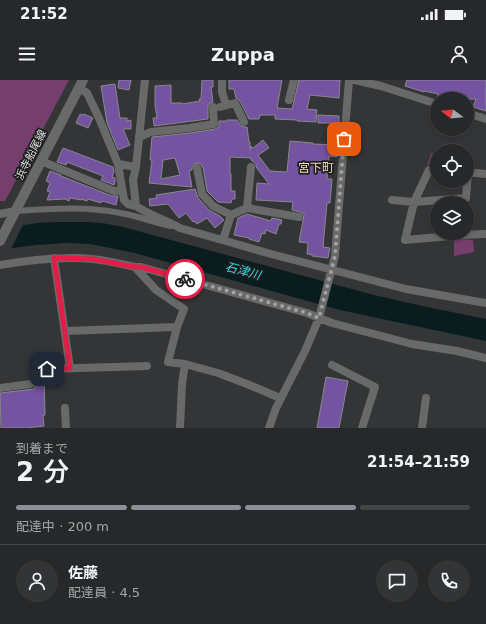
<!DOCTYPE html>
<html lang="ja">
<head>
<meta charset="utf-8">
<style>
	:root { --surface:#272829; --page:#333435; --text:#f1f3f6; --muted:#a4a6a8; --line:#434446; --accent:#8c9099 }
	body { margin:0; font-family:"DejaVu Sans","Noto Sans JP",sans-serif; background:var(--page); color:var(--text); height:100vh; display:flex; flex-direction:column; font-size:15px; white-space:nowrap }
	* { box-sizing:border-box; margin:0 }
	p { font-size:13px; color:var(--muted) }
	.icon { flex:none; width:22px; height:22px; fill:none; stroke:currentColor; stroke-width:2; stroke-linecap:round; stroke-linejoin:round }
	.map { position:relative; height:348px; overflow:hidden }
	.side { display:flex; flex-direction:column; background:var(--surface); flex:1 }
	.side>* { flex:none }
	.needle { width:26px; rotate:286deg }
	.fabs { position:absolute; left:430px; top:12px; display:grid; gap:8px }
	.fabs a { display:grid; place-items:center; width:44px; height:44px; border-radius:50%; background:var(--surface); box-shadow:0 2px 6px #0003,0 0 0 1px var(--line); font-size:20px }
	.pin { position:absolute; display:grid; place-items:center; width:34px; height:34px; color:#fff; margin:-17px; border-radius:8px; box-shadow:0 2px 6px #0006 }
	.courier { position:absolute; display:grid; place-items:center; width:40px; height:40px; margin:-20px; border:3px solid #e11d48; border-radius:50%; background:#fff; color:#222; box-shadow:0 1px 5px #0007 }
	.head em { font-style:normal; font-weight:600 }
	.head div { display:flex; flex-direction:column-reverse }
	.head { display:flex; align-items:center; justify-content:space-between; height:68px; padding:0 16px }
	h1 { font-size:26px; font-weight:600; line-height:30px }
	.bar { display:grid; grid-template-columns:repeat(4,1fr); gap:6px 4px; align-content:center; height:48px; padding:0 16px }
	.bar i { height:5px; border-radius:3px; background:var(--line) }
	.bar .active { background:var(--accent) }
	.bar p { grid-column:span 4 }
	.line { display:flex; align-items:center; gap:10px; padding:0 16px; border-top:1px solid var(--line) }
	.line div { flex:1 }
	.round { display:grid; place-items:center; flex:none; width:42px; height:42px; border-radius:21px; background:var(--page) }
	.status { display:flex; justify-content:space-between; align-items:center; height:28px; padding:0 20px; background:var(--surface); direction:ltr }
	.status svg { height:11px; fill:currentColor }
	header { display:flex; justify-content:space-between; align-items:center; height:52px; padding:0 16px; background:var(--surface); font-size:18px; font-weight:600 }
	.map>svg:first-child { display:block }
	.green { fill:#763e6c }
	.water { fill:#091c1e }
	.pier { fill:#343537 }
	.building { fill:#7453a1; stroke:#89888a; fill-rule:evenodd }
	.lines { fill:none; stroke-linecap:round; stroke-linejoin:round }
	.pedestrian { stroke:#686969; stroke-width:6 }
	.minor { stroke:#686969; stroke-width:8 }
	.tertiary { stroke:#686969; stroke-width:10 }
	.done { stroke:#a1a2a4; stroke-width:4; stroke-dasharray:0 7.2 }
	.route { stroke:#e11d48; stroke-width:5 }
	.labels { text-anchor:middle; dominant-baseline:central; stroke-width:3.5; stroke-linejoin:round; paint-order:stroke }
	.street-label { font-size:11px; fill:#dcddde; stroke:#1c1d1e }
	.neighbourhood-label { font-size:12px; fill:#f8d8b3; stroke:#1c1d1e }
	.water-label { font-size:12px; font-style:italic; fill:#40d6e4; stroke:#1c1d1e }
</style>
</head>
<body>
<div class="status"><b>21:52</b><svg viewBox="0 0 49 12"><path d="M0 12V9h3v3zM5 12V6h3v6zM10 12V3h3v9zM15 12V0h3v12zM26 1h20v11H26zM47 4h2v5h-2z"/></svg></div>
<header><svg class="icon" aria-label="menu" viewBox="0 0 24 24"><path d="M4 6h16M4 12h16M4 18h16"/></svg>Zuppa<svg class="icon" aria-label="person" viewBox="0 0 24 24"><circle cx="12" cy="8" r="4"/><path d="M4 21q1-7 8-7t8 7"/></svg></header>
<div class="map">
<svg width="486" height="348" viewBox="0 0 486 348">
	<rect width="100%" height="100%" fill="#343537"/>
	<!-- green -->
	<path class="green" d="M0,0H69L5,121H0Z
		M431,73H437V86L427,85Z
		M462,159L473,160L474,172L454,176V160Z"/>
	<!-- water -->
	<path class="water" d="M57,142H88L102,143L123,147L374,215L427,227L486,239V261L340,230L135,173L90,164L65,163L37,165L12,168L0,171V149L37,143Z"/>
	<!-- pier -->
	<path class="pier" d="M24,143L10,171L0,173V147Z"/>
	<!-- building -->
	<path class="building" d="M119,0H131L129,10L118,8Z
		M202,0H213V7H211L213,22L210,23L208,25V39L154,46L153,38H157L155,25V6L171,5V23H182V24L200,21L199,19H201Z
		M229,0H282L277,28L292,29L299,0H340L339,18L310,15L307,29L317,30L316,42L297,41V40L275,39V35H260L259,39H249L240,21L236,18L234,9H229Z
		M407,0H486V31L473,27L476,19H445L438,17V14L424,11V12L405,6Z
		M115,4L120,38H127V41L131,40V49H123L130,65L118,70L107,43L101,6Z
		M80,34L83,35L84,34L93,38L88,48L76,43Z
		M318,35L339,36V43H318Z
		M227,40H237L241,46L244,47H247L249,62H250V70L251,66L253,68L263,60L269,68L258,75L270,91L287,92L290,61L313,63V64L338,65L337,77L329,76L327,99H332L330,123H327L323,167L330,168L328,178L312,176V175L307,174L308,163L299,162L304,135V134L300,132L292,130L293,122L256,120L257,103L269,104L256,87V84L251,80V78L230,77V94H231V111H235V119H232L231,123L218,122L207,111L203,87H202L201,84L198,83L194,84L192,87V90L189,91L192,107L149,103L152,80H150L152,57L190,53L215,49L219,47V41H227ZM175,78L180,95L161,99L163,80Z
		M63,68L113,87L114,92L112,97L115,98V102L114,105L101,100L103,96L90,91L67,82L66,85L57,82Z
		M50,91L61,95V96L112,116H118L116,125L102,121L101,123L88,119L87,121L81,119V120L70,118L69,121L65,119L47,120L50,112L47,111L50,103L46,101Z
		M195,109L198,118L209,130L220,136L224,140L215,148L207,138L197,144L194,141L193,142L186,133L179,138L168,124L150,126L149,119L157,118L156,115Z
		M247,134L271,141L272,138L282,140L281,144H279L276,154L266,150L265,154L262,153L259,162L249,159V158L234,155L238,138Z
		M42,282V290L44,293V297L45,335H43L44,346L26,348H1L0,313L34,309L36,306V304L34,299L31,284Z
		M326,297L348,301L339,348H317Z"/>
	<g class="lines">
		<!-- pedestrian -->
		<path class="pedestrian" d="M15,131C50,129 85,126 120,133C137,136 153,142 171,146"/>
		<!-- minor -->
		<path class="minor" d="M145,0L136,87L133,100L136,126C149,135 166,140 180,148L271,174L406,209L486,223
			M222,0V12L226,25
			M355,0L381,6L437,24
			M79,8L87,13L99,38L118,84L124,120L128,124L136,126
			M289,20L294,0
			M220,27L235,23L244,42
			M467,33L486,39
			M139,57L151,52L189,48L214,44L213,27
			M41,81L114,111L122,110
			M118,84L136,87
			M197,88L202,114L213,126L231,135
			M437,91L429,90L414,122L405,160L462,155L486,154
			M467,92L486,94
			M392,120L414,122L466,118L468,92
			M247,128L299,137
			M0,134L15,131
			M223,160L231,135L247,128L251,87
			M54,178L70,288
			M0,185C30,180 61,176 92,179C106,180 121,184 135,187H141L307,233L332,243L412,264L457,271L486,278
			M135,187L156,210L184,229L177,247L168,282L185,284L182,304L180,348
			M65,251L177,247
			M185,284L218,293L247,304L280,318
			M332,285L375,307L362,348
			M47,289L147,286
			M0,308L31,304
			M65,328L66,348
			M269,348L276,328L305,271L319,238L335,176L349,0
			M422,348L426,318"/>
		<!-- tertiary -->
		<path class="tertiary" d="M0,161L83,0"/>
	</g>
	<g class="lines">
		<!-- done -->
		<path class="done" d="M185,199L307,233L319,238L335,176L344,59"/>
		<!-- route -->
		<path class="route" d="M47,289L70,288L54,178L93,179L134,187H141L185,199"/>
	</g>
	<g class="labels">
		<!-- street labels -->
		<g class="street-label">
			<text transform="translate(31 75) rotate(-63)">浜寺船尾線</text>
		</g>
		<!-- neighbourhood labels -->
		<g class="neighbourhood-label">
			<text x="316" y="88">宮下町</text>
		</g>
		<!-- water labels -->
		<g class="water-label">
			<text transform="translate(243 191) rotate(15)">石津川</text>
		</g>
	</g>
</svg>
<div class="fabs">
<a><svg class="needle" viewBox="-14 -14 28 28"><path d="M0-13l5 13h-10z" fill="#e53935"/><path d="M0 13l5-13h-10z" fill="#a4a6a8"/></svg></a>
<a><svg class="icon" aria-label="locate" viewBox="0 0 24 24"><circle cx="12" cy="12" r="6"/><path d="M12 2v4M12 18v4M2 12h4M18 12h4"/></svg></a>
<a><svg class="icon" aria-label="layers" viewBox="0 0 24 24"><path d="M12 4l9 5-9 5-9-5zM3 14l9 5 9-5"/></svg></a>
</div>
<div class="pin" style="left:344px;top:59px;background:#ea580c"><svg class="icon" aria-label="bag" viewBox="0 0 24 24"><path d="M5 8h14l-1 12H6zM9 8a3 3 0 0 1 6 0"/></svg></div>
<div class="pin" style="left:47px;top:289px;background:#1f2937"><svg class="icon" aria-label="home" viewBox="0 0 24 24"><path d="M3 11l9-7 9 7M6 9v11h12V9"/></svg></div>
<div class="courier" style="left:185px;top:199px"><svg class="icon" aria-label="bike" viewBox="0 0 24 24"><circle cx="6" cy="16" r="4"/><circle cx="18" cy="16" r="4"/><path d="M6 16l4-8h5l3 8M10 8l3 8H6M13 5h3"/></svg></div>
</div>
<section class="side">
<div class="head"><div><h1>2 分</h1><p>到着まで</p></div><em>21:54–21:59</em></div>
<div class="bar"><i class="active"></i><i class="active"></i><i class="active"></i><i></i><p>配達中 · 200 m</p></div>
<div class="line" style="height:72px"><a class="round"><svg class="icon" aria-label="person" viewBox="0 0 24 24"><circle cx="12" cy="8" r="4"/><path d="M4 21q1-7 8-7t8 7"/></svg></a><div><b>佐藤</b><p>配達員 · 4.5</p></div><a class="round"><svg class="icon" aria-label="chat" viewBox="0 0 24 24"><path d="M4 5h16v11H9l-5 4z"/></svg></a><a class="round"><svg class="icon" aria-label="phone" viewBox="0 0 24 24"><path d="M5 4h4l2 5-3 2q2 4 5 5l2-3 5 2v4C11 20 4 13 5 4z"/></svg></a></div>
</section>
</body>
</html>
